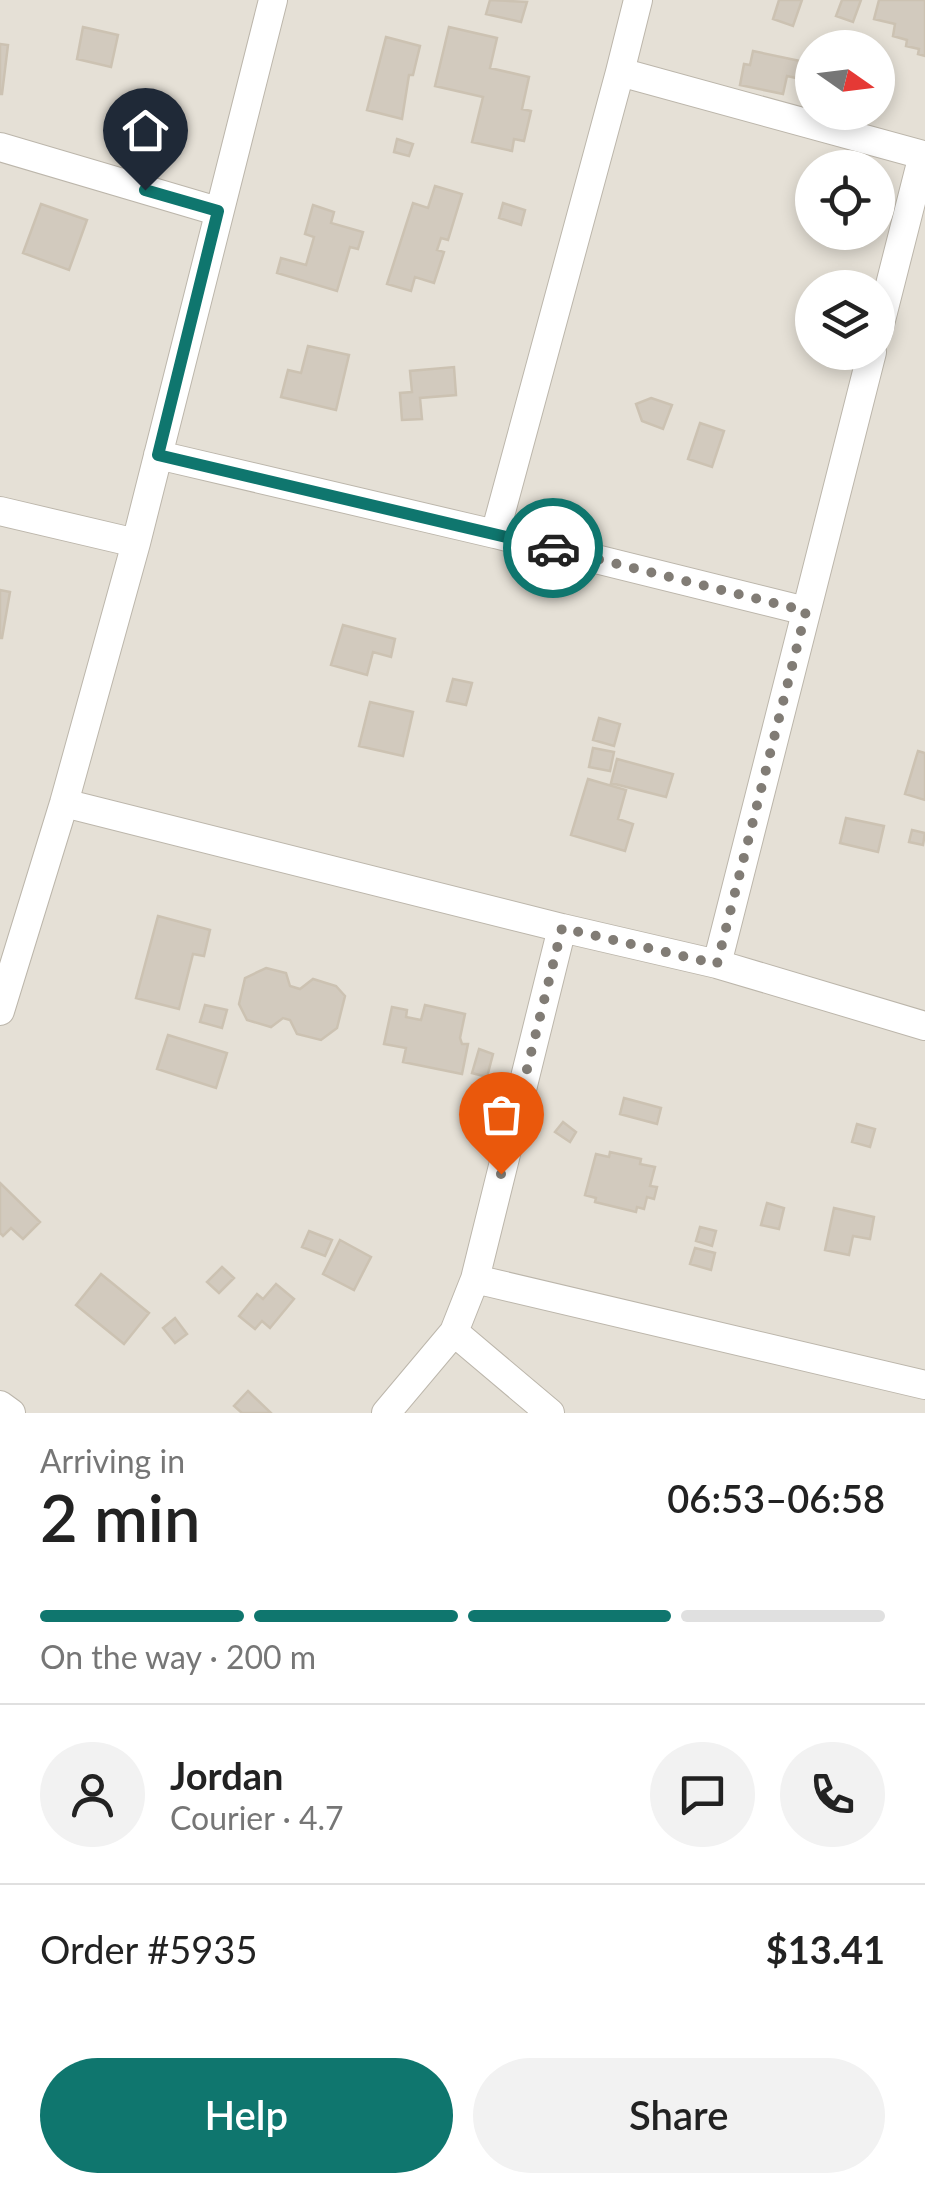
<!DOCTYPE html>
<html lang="en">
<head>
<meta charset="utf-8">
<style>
	:root { --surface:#fff; --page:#f2f2f2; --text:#222; --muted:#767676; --line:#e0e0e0; --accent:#0f766e }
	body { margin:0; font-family:Lato,sans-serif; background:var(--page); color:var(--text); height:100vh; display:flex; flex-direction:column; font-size:38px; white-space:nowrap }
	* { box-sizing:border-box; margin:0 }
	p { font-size:32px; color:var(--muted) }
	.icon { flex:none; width:55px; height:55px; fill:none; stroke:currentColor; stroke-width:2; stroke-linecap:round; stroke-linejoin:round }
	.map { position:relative; height:1413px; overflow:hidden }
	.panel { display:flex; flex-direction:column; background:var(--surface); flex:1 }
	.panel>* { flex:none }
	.needle { width:65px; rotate:104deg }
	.controls { position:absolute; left:795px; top:30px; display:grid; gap:20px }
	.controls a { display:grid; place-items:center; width:100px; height:100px; border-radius:50%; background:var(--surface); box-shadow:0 5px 15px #0003; font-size:50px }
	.pin { position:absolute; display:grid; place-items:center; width:85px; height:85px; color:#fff; margin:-102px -42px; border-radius:50% 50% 50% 0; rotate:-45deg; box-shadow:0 0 10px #0007 }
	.pin .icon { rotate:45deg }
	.courier { position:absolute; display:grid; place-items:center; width:100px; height:100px; margin:-50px; border:8px solid #0f766e; border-radius:50%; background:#fff; color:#222; box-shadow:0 2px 12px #0007 }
	.overview em { font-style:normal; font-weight:600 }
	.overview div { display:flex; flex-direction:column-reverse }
	.overview { display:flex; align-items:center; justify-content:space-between; height:170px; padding:0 40px }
	h1 { font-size:65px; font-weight:600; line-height:75px }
	.bar { display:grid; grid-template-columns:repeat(4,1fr); gap:15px 10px; align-content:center; height:120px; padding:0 40px }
	.bar i { height:12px; border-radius:8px; background:var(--line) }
	.bar .current { background:var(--accent) }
	.bar p { grid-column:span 4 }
	.line { display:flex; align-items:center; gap:25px; padding:0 40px; border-top:2px solid var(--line) }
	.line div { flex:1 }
	.round { display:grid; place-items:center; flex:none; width:105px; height:105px; border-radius:52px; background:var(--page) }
	.cta { display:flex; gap:20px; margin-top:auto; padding:20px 40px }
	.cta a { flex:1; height:115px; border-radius:60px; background:var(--accent); color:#fff; font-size:40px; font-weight:600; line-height:115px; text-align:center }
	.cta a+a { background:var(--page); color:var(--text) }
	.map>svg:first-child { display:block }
	.residential { fill:#e5e0d6; fill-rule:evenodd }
	.building { fill:#d2cabe; stroke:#ccc2b2; stroke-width:2.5 }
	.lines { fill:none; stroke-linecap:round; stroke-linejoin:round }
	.street-casing { stroke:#bcb6ab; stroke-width:30 }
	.street { stroke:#fff; stroke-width:28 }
	.done { stroke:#817c75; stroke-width:10; stroke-dasharray:0 18 }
	.route { stroke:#0f766e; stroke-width:12 }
</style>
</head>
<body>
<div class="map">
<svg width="925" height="1413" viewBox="0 0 925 1413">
	<rect width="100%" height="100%" fill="#f1eee8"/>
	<!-- residential -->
	<path class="residential" d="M0,0H925V1413H0ZM812,48H878V112H812ZM812,168H878V232H812ZM812,288H878V352H812Z"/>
	<!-- building -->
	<path class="building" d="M490,0L527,2L521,22L486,14Z
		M779,0H802L793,26L773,19Z
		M842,0H861L853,22L836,16Z
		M879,0H925V56L918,54L919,49L906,46L907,40L893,36L895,24L874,19Z
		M83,27L118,35L111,67L77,59Z
		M449,27L497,38L490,68L529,77L522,109L531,111L524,141L514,139L512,151L472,142L483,97L435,86Z
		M386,37L420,46L413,75H409L402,119L367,110Z
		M0,44L8,45L2,94H0Z
		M753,51L800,61L796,78L787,76L783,94L740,85L744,64L750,65Z
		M397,139L413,144L409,156L394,152Z
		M435,186L462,194L448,240L441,238L437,250L444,252L434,283L415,277L411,291L387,284L413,203L428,208Z
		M503,203L525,210L521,225L499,218Z
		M41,204L87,220L69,270L23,253Z
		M313,205L334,212L331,223L363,232L358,249L350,247L337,291L277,273L281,258L306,265L314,237L305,234Z
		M308,346L349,355L336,410L281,397L288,370L301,373Z
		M454,367L456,395L420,398L422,419L402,420L400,393L412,392L410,371Z
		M651,398L672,405L663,429L642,421L636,404Z
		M700,423L724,431L712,467L688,459Z
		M0,590L10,592L2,638H0Z
		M343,625L395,639L391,657L373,652L367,675L331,665Z
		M453,679L472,683L466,705L447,701Z
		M370,702L413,712L403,756L359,746Z
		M599,718L620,724L614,746L593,740Z
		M593,748L614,752L610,771L589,767Z
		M918,751L925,753V800L905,794Z
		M617,759L673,774L666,797L611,783Z
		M588,779L626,790L618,819L633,824L625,851L571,835Z
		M846,818L884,826L878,852L840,843Z
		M912,830L925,833L923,845L909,842Z
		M158,916L210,930L204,956L193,954L179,1009L136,998Z
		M266,968L286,973L290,986L300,989L313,979L336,986L345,996L337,1028L321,1040L297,1034L290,1020L283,1018L271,1027L247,1020L239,1004L245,978Z
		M205,1005L227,1010L222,1028L200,1022Z
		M425,1005L465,1014L460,1038L462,1044H468L462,1074L403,1062L406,1048L384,1044L392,1007L407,1010L406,1017L421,1020Z
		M168,1035L227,1053L216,1088L157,1069Z
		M479,1049L493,1054L487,1077L472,1073Z
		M624,1098L661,1108L657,1124L620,1114Z
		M563,1122L576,1132L570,1142L555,1132Z
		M857,1124L875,1129L870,1147L852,1142Z
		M610,1152L641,1159L640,1164L655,1167L650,1186L657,1187L654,1199L647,1197L644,1209L637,1207L636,1212L595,1202L596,1198L585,1195L596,1154L609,1157Z
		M0,1183L40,1222L23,1239L11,1228L3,1236L0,1233Z
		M767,1203L784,1208L779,1229L761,1225Z
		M834,1208L874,1217L870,1239L853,1236L849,1255L825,1250Z
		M700,1227L716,1231L712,1246L696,1241Z
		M309,1231L332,1240L325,1256L302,1247Z
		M340,1240L371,1257L354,1290L323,1274Z
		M695,1248L715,1253L711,1270L690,1264Z
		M222,1267L234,1278L219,1293L207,1282Z
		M101,1274L149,1313L124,1344L76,1305Z
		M276,1284L294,1299L270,1328L262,1321L255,1329L239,1316L257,1294L263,1299Z
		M175,1318L187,1334L175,1343L163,1328Z
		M248,1391L271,1413H242L234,1406Z"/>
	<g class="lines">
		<!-- street casing -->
		<g class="street-casing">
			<path id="street" d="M638,0L620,72L923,155L878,332
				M620,72L495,534L806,611
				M0,147L217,211
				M158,455L495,534
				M0,511L136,543
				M64,803L562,928L475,1279L454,1332L386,1413
				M562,928L717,964L925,1026
				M717,964L872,352
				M0,1011L64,803L136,543L273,0
				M475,1279L925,1385
				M454,1332L550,1413
				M0,1405L11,1413"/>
		</g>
		<!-- street -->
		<use href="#street" class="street"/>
	</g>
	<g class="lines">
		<!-- done -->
		<path class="done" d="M501,1174L562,928L717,964L806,611L553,548"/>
		<!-- route -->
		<path class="route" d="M145,190L218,211L158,455L553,548"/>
	</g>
</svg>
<div class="controls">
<a><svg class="needle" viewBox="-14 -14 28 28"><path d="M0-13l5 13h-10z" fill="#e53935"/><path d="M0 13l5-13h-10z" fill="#767676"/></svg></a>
<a><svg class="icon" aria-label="locate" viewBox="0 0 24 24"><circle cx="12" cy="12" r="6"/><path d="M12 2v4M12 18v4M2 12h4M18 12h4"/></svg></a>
<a><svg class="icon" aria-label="layers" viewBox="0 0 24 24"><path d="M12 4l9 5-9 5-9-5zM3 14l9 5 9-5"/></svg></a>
</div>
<div class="pin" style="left:501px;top:1174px;background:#ea580c"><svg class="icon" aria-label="bag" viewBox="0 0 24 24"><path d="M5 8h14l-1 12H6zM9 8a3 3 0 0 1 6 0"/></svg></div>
<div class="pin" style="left:145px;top:190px;background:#1f2937"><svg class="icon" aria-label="home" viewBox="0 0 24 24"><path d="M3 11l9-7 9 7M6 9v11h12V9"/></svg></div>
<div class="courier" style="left:553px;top:548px"><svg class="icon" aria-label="car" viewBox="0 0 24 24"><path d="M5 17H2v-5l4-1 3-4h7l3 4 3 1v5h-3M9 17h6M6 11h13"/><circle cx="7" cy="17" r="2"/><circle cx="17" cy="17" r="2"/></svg></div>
</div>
<section class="panel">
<div class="overview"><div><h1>2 min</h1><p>Arriving in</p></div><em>06:53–06:58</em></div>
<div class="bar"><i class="current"></i><i class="current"></i><i class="current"></i><i></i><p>On the way · 200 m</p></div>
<div class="line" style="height:180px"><a class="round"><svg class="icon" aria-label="person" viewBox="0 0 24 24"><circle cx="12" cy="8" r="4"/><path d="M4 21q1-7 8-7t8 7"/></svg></a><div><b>Jordan</b><p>Courier · 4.7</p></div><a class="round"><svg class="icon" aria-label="chat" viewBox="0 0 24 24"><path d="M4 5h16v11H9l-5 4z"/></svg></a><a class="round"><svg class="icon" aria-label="phone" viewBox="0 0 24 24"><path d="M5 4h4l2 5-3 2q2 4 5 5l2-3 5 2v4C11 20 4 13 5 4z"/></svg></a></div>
<div class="line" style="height:130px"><div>Order #5935</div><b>$13.41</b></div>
<div class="cta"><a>Help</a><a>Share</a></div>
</section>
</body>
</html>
